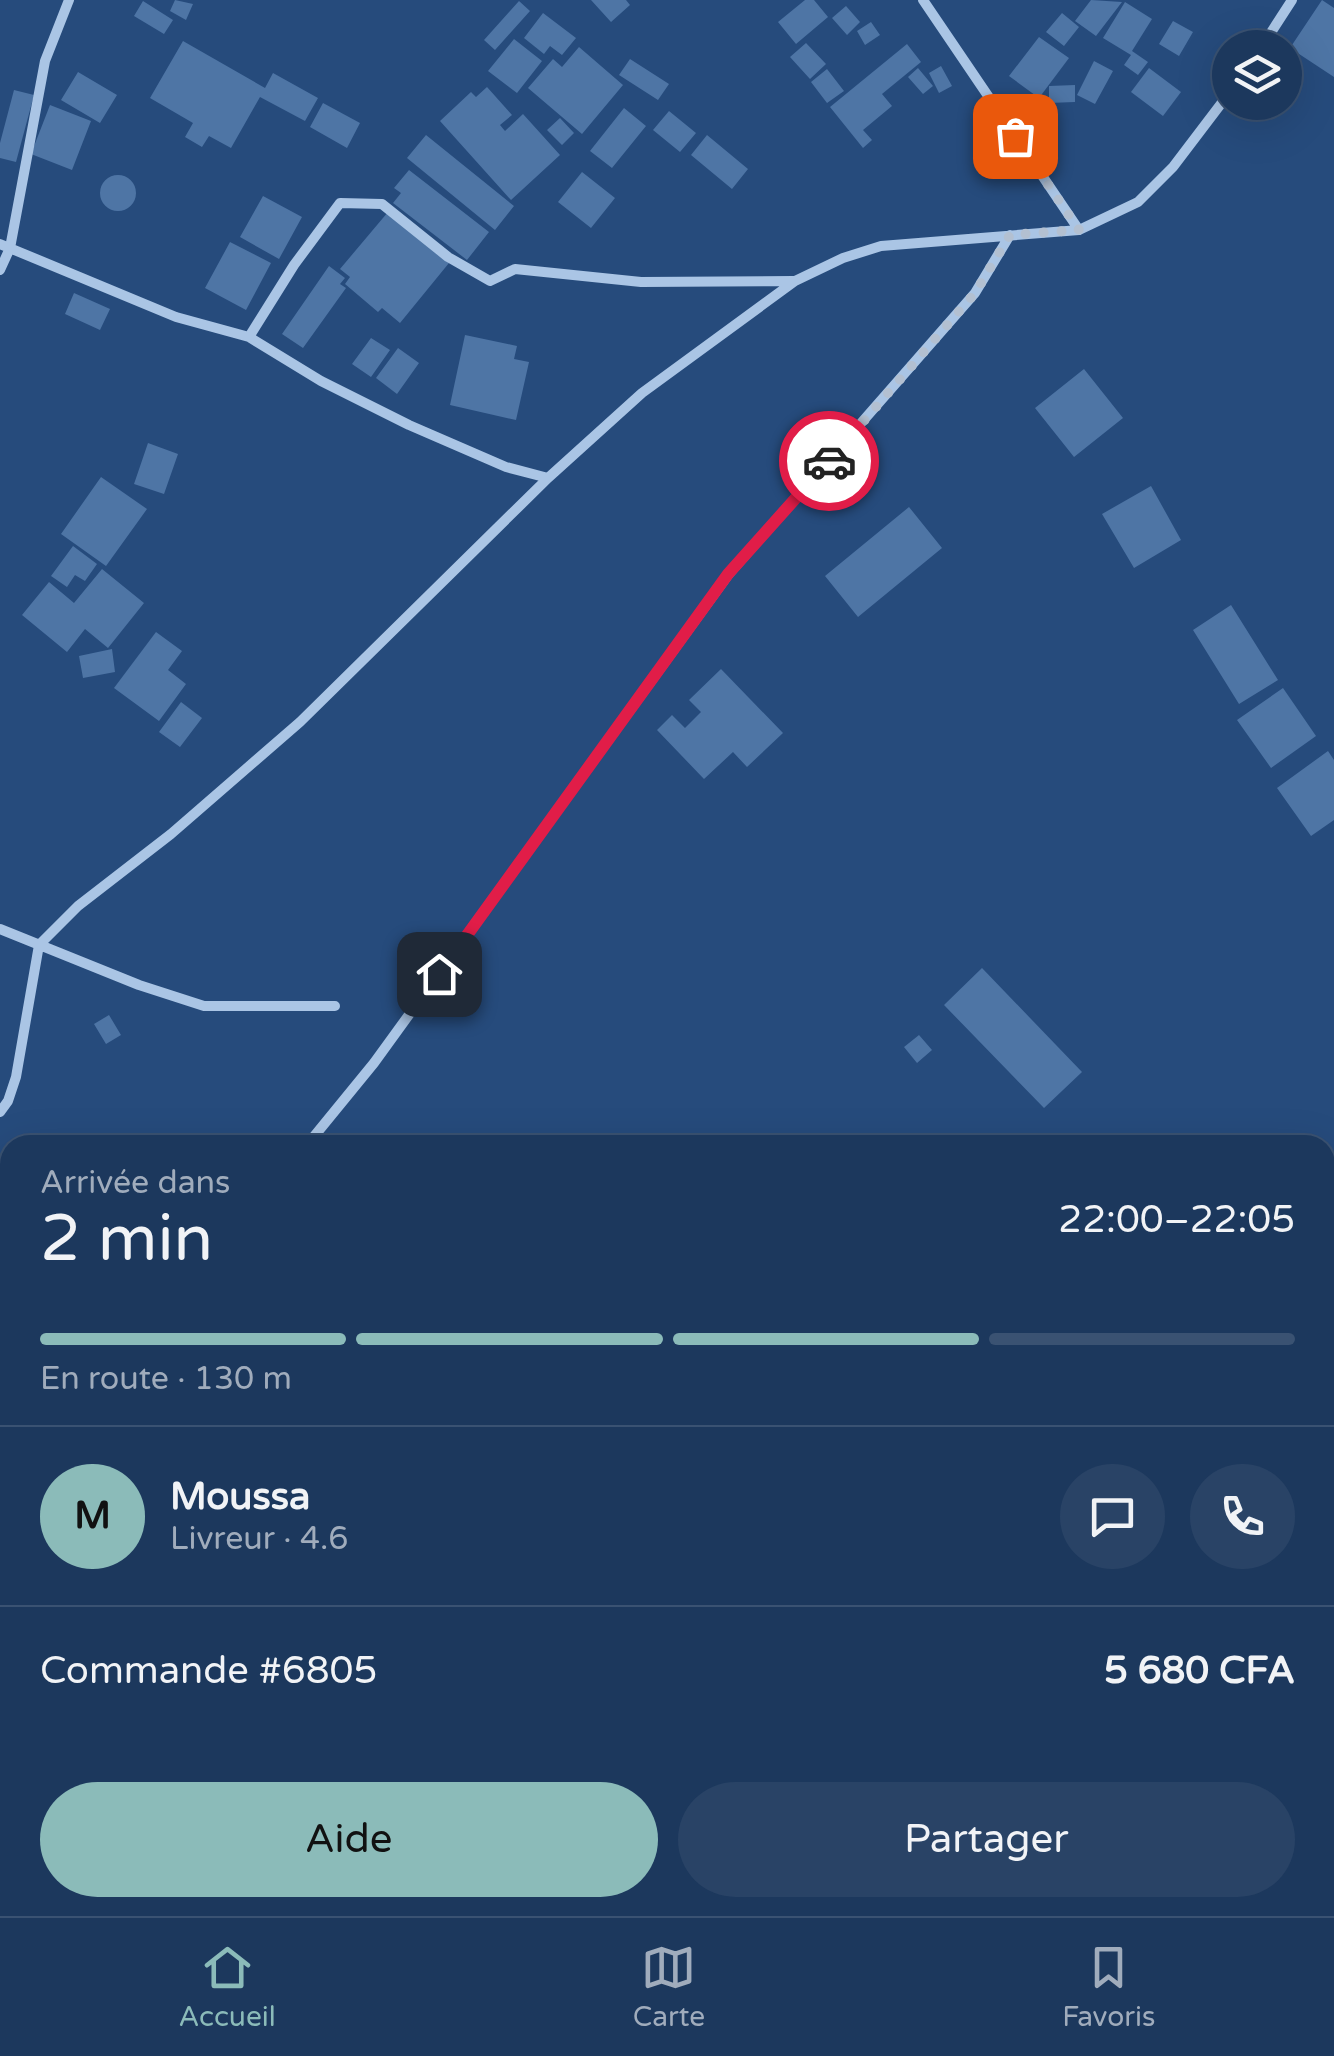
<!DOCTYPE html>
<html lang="fr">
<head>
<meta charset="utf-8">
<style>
	:root { --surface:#1c385d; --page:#294366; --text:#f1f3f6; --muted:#a0acbc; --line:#3a5272; --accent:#8bbbb9 }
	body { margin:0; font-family:"Varela Round",sans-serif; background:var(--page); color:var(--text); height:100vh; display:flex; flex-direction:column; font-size:38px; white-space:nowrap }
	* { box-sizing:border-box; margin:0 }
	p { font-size:32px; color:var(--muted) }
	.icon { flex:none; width:55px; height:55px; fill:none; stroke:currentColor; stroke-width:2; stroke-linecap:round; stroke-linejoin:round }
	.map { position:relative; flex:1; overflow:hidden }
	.drawer { position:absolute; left:0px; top:1135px; width:1335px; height:782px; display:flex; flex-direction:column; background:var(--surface); border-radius:30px 30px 0 0; box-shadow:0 10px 40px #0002,0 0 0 2px var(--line) }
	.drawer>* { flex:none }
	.controls { position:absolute; left:1212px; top:30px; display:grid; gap:20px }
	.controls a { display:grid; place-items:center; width:90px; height:90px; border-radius:50%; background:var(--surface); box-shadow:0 10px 40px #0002,0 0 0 2px var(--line); font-size:50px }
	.pin { position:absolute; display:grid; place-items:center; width:85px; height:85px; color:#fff; margin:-42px; border-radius:20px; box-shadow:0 5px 15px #0006 }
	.courier { position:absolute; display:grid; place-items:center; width:100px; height:100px; margin:-50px; border:8px solid #e11d48; border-radius:50%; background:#fff; color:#222; box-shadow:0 2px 12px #0007 }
	.headline em { font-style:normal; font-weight:600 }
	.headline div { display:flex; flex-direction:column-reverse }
	.headline { display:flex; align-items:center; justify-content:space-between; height:170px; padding:0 40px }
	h1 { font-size:65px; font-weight:600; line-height:75px }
	.bar { display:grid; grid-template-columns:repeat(4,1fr); gap:15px 10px; align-content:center; height:120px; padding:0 40px }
	.bar i { height:12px; border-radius:8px; background:var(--line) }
	.bar .on { background:var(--accent) }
	.bar p { grid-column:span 4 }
	.line { display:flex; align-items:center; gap:25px; padding:0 40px; border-top:2px solid var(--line) }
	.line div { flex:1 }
	.round { display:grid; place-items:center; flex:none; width:105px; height:105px; border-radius:52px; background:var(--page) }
	.action { display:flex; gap:20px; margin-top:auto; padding:20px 40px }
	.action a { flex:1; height:115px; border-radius:60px; background:var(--accent); color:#111; font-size:40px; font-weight:600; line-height:115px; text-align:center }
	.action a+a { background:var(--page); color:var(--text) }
	.tab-bar { display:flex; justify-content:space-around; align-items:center; height:140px; border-top:2px solid var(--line); background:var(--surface); font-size:28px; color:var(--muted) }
	.tab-bar a { display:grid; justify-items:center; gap:5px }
	.tab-bar .on { color:var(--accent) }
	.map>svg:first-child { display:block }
	.building { fill:#4e75a5 }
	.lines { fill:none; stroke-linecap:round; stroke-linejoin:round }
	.street { stroke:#aac5e5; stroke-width:10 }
	.done { stroke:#b3c0d1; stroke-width:10; stroke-dasharray:0 18 }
	.route { stroke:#e11d48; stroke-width:12 }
</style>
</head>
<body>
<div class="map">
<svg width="1334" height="1916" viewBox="0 0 1334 1916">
	<rect width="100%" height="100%" fill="#264b7c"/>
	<!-- building -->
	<path class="building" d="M175,0L193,4L186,20L170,11Z
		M591,0H626L630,5L611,22Z
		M805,0H814L828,17L796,44L778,22Z
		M1091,0L1122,2L1096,36L1075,21Z
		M1322,0L1334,8V77L1290,48Z
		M143,1L173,20L164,34L134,16Z
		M519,1L530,11L495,50L484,40Z
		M1125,2L1152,19L1132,51L1148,62L1138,75L1124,65L1131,55L1103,38Z
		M846,6L860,22L847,35L832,18Z
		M543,13L576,38L562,55L550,46L544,54L524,38Z
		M1062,13L1079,27L1064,46L1046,32Z
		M1173,21L1193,32L1179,56L1159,44Z
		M871,22L880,35L865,45L857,31Z
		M1039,37L1069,58L1039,98L1009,76Z
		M514,39L542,61L517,93L488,71Z
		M183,41L265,88L273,73L318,98L305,121L260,97L231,148L209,136L202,147L185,137L193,123L150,98Z
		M806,43L826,64L810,79L790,57Z
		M907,44L921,62L882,94L892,106L863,130L872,140L863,148L830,107Z
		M579,47L623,85L582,134L528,88L553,59L562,67Z
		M630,59L669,84L658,100L619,75Z
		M1094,61L1113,71L1095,104L1077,95Z
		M941,66L952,86L939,93L929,73Z
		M918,68L933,86L923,94L908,77Z
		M1149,68L1181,92L1163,116L1131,92Z
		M827,69L844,91L827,103L811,82Z
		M78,72L117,95L100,123L61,100Z
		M1075,85V102L1049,103V86Z
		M487,87L512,115L500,125L505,131L523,114L560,155L511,200L440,121L471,92L476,97Z
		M14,90L34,95L16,162L0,158V143Z
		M323,103L360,123L347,148L310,127Z
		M50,105L91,121L72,170L31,154Z
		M624,108L646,126L612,168L590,151Z
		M669,111L696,133L680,152L653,130Z
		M560,118L574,133L562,145L547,130Z
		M426,135L514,206L495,230L407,158Z
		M707,135L748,169L732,189L691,155Z
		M409,170L489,232L467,260L393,203L401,193L394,188Z
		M582,172L615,198L591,228L558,202Z
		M100 193a18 18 0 1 1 36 0a18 18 0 1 1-36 0Z
		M263,196L302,217L279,259L240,237Z
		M388,212L449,263L400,323L382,308L378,312L345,284L350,277L340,269Z
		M230,242L271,263L246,310L205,288Z
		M329,266L345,278L340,284L346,288L303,348L282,334Z
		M74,293L110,309L100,330L65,314Z
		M465,335L517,346L514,359L529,362L516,420L450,405Z
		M371,338L390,350L371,377L352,364Z
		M398,348L419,363L397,394L376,378Z
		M1084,369L1123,418L1074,457L1035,408Z
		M148,443L178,454L164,494L134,484Z
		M101,477L147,509L106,566L61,534Z
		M1151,486L1181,540L1134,568L1102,514Z
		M909,507L942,548L858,617L825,576Z
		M73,546L97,564L85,581L75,575L67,587L51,576Z
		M102,569L144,603L108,648L85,629L67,652L22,615L49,582L74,603Z
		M1231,605L1278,680L1239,704L1193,630Z
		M156,632L182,651L168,670L186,684L159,721L114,688Z
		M112,649L115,672L83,678L79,656Z
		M721,669L783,733L747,767L733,752L704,779L657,730L672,715L685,728L701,712L689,700Z
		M1283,688L1316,736L1271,768L1237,720Z
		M181,702L202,718L180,747L159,732Z
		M1328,751L1334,760V820L1311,836L1277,788Z
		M982,968L1082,1072L1044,1108L944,1005Z
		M109,1015L121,1035L106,1044L94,1024Z
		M919,1035L932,1050L917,1063L904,1047Z"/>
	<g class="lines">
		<!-- street -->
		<path class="street" d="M923,0L1079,230
			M1261,48L1292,0
			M0,244L176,317L249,337L321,381L409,425L506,467L548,478
			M0,270L10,248L45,61L69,0
			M249,337L294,265L340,203L382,204L448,257L490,281L515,269L641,282L793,281
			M0,929L139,985L204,1006H335
			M0,1112L8,1101L16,1077L39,945L78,906L171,834L300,722L548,478L642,393L795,281L843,258L881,246L1079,230L1138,202L1173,167L1230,92
			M307,1145L374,1063L728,575L975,293L1010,235
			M1325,1208L1334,1199
			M0,1448L10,1455
			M0,1549L10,1535
			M0,1771L10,1769
			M674,1908L675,1916
			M543,1916L550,1908"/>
	</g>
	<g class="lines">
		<!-- done -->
		<path class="done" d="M829,461L975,293L1010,235L1079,230L1015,136"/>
		<!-- route -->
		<path class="route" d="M439,974L728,574L829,461"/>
	</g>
</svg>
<div class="controls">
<a><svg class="icon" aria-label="layers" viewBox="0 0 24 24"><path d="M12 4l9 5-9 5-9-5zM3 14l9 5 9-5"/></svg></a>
</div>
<div class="pin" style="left:1015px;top:136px;background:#ea580c"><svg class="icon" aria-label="bag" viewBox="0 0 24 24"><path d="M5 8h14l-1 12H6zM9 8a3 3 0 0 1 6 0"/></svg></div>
<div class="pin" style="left:439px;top:974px;background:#1f2937"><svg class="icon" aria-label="home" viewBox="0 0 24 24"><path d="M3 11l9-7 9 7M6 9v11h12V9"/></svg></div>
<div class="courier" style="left:829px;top:461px"><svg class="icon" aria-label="car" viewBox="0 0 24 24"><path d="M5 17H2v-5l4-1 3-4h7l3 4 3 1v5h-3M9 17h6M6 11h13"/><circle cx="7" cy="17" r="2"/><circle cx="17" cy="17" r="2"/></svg></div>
<section class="drawer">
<div class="headline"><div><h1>2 min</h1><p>Arrivée dans</p></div><em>22:00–22:05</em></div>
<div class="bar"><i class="on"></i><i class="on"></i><i class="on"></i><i></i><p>En route · 130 m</p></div>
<div class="line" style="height:180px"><b class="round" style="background:var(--accent);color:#111">M</b><div><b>Moussa</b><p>Livreur · 4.6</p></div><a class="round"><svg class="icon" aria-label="chat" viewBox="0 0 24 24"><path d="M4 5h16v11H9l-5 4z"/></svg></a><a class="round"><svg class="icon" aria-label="phone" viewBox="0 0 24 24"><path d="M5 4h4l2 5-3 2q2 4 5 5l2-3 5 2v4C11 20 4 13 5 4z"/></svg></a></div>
<div class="line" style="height:130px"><div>Commande #6805</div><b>5 680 CFA</b></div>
<div class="action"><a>Aide</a><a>Partager</a></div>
</section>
</div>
<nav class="tab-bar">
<a class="on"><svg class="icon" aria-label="home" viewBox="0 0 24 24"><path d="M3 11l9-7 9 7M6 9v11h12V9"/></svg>Accueil</a>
<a><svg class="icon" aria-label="map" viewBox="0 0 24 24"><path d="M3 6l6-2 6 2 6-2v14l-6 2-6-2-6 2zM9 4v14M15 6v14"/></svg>Carte</a>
<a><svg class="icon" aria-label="saved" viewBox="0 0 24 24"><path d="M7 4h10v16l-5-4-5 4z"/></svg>Favoris</a>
</nav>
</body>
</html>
